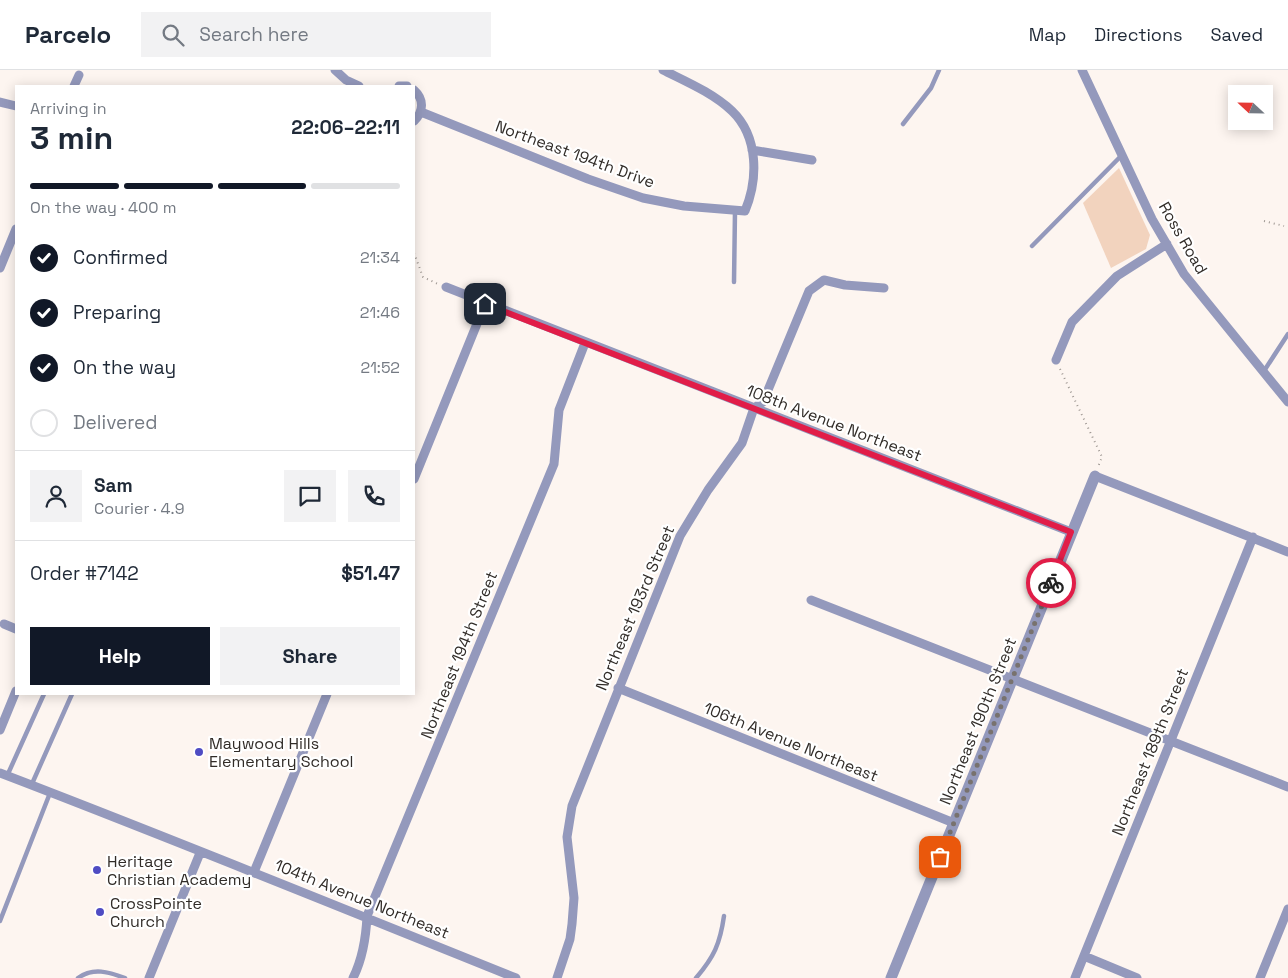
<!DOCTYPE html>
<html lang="en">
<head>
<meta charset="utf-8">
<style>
	:root { --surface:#fff; --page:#f2f2f3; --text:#1f2937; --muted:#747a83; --line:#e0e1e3; --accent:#111827 }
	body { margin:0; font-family:"Space Grotesk",sans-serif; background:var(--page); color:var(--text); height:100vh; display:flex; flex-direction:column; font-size:19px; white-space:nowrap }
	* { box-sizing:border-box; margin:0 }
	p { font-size:16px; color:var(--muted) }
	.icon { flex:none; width:28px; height:28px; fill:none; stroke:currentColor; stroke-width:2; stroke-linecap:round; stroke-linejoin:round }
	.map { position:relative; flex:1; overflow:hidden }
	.panel { position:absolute; left:15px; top:15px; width:400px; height:610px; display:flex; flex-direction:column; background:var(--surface); border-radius:0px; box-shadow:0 2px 12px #0003 }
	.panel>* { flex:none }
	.needle { width:32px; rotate:292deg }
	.controls { position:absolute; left:1228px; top:15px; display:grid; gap:10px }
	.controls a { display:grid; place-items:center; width:45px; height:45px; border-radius:0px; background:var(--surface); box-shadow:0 2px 12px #0003; font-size:25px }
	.pin { position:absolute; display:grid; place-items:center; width:42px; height:42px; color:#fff; margin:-21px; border-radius:10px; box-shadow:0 2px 8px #0006 }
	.courier { position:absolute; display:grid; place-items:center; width:50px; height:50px; margin:-25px; border:4px solid #e11d48; border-radius:50%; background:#fff; color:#222; box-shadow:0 1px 6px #0007 }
	.summary em { font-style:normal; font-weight:800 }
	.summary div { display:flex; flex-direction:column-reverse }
	.summary { display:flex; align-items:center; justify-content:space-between; height:85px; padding:0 15px }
	h1 { font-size:32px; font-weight:800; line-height:38px }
	.bar { display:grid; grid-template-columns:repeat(4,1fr); gap:8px 5px; align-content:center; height:60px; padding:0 15px }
	.bar i { height:6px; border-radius:4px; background:var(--line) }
	.bar .on { background:var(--accent) }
	.bar p { grid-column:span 4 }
	.line { display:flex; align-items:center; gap:12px; padding:0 15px; border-top:1px solid var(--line) }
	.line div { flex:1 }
	.round { display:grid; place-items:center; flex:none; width:52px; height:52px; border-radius:0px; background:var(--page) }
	ol { padding:0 15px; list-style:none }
	li { display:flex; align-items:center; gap:15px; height:55px }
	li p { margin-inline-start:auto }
	li .icon { padding:5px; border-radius:50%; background:var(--accent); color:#fff; stroke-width:4 }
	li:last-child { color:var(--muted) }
	li i { width:28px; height:28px; border:2px solid var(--line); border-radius:50% }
	.cta { display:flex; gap:10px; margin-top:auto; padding:10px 15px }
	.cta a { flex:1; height:58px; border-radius:0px; background:var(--accent); color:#fff; font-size:20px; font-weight:800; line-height:58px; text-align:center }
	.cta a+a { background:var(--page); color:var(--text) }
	header { display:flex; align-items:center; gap:30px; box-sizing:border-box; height:70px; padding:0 25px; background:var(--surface); border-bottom:1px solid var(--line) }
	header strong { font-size:24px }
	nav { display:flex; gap:28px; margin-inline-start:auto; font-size:18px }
	.search { width:350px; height:45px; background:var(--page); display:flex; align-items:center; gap:12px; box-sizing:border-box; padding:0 18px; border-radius:0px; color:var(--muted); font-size:19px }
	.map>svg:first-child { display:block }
	.green { fill:#f2d3be }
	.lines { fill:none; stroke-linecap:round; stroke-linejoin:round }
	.path { stroke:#9e9792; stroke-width:2; stroke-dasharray:1 4; stroke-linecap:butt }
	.service { stroke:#9499bc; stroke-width:4.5 }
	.minor { stroke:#9499bc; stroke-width:9 }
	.tertiary { stroke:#9499bc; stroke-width:11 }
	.done { stroke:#78726e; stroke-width:5; stroke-dasharray:0 9 }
	.route { stroke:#e11d48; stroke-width:6 }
	.poi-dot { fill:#4f4cc3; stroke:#fff; stroke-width:2 }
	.labels { text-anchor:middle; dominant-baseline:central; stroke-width:4.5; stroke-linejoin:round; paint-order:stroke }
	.street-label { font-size:16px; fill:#312c28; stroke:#fff }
	.poi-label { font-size:16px; fill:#312c28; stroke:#fff; text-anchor:start }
</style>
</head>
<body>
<header>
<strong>Parcelo</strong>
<div class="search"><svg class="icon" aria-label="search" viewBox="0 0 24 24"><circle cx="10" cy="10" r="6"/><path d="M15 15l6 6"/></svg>Search here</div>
<nav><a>Map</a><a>Directions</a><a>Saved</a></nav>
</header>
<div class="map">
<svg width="1288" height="908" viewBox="0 0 1288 908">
	<rect width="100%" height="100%" fill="#fdf5f0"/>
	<!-- green -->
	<path class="green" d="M1119,98L1150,165L1146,179L1111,198L1083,133Z"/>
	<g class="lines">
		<!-- path -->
		<path class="path" d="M1264,151L1284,156
			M414,183L423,207L438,214
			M1060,299L1102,387L1098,397"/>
		<!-- service -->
		<path class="service" d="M903,54L931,18L939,0
			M1032,176L1122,85
			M734,212L735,141
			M1264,301L1288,264
			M7,706L44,624
			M31,716L72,624
			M0,851L50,723
			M78,908C93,897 109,902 125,908
			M696,908C714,887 720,874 724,846"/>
		<!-- minor -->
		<path class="minor" d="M335,0L346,10L359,16
			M1082,0L1152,149L1184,204L1288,332
			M74,16L79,5
			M399,16H407
			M414,20C424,29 424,41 414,51
			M0,32L16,36
			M421,42L588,109L643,128L684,136L745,141C758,110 759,67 732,41C713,23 687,12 663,0
			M752,80L812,90
			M0,198L16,159
			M446,217L1071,462
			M1056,290L1072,252L1117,206L1167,174
			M1095,406L1288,482
			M414,409L485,234
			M811,530L1288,717
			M4,554L16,559
			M618,618L954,753
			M0,660L16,621
			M0,703C173,769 344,839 516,908
			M254,802L327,624
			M1084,886L1137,908
			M149,908L200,783
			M353,908C363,888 366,868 367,846L554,394L559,340L585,273
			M557,908L570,869L572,854L574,828L567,767L572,736L680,466L708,420L742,373L754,338L763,332L809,221L824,210L845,215L884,218
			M1075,908L1253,467
			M1260,908L1288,839"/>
		<!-- tertiary -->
		<path class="tertiary" d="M891,908L1095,406"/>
	</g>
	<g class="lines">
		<!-- done -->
		<path class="done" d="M940,787L1051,513"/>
		<!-- route -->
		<path class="route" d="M485,234L1071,462L1051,513"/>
	</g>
	<!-- markers -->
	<g class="poi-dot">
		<circle cx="199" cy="682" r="5"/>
		<circle cx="97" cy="800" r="5"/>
		<circle cx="100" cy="842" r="5"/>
	</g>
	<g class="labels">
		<!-- street labels -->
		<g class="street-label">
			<text transform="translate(575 84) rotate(20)">Northeast 194th Drive</text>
			<text transform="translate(1183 168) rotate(60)">Ross Road</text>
			<text transform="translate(834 353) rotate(21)">108th Avenue Northeast</text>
			<text transform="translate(635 538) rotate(-67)">Northeast 193rd Street</text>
			<text transform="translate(459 585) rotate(-68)">Northeast 194th Street</text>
			<text transform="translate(978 651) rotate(-68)">Northeast 190th Street</text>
			<text transform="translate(791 672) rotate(22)">106th Avenue Northeast</text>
			<text transform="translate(1150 682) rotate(-68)">Northeast 189th Street</text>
			<text transform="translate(362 829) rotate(22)">104th Avenue Northeast</text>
		</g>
		<!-- poi labels -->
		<g class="poi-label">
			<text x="209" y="673">Maywood Hills<tspan x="209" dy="18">Elementary School</tspan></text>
			<text x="107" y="791">Heritage<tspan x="107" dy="18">Christian Academy</tspan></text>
			<text x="110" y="833">CrossPointe<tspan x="110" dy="18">Church</tspan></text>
		</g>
	</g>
</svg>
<div class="controls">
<a><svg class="needle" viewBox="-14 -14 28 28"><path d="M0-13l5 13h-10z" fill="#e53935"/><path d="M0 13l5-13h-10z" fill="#747a83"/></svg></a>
</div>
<div class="pin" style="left:940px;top:787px;background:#ea580c"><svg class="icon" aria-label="bag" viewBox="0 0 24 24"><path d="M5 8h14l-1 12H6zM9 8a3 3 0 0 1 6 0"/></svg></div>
<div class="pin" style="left:485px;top:234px;background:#1f2937"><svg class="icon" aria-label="home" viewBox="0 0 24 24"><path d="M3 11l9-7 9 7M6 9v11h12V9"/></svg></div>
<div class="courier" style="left:1051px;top:513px"><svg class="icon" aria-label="bike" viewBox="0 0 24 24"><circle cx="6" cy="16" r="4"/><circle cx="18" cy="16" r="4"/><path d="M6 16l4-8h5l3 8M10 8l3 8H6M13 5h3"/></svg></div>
<section class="panel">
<div class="summary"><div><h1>3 min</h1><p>Arriving in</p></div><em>22:06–22:11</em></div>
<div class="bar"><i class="on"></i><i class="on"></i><i class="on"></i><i></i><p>On the way · 400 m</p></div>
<ol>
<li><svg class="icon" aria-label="check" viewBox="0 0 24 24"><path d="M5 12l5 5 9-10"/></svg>Confirmed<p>21:34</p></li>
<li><svg class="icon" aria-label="check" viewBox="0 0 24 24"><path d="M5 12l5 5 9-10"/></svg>Preparing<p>21:46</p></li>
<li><svg class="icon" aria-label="check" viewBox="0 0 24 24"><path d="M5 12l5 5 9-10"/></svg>On the way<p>21:52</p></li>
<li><i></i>Delivered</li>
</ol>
<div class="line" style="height:90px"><a class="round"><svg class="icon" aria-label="person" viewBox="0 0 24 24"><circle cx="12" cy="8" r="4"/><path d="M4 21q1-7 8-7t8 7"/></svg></a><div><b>Sam</b><p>Courier · 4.9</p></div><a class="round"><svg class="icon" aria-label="chat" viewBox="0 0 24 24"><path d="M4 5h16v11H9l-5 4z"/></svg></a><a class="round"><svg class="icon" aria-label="phone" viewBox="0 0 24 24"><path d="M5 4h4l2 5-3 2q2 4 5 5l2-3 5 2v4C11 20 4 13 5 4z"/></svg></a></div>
<div class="line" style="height:65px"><div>Order #7142</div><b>$51.47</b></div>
<div class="cta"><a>Help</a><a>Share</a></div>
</section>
</div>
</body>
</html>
